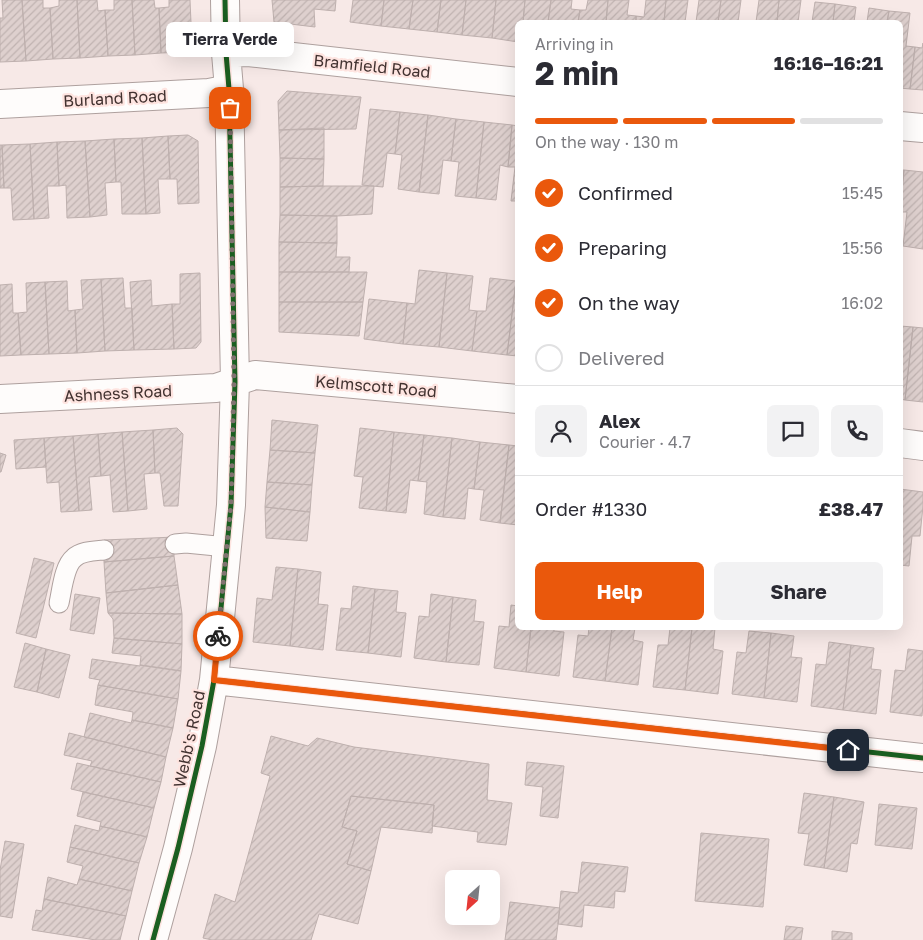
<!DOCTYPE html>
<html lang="en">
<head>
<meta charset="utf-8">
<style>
	:root { --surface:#fff; --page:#f2f2f3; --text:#2b2b33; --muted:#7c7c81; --line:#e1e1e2; --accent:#ea580c }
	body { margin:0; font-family:"Golos Text",sans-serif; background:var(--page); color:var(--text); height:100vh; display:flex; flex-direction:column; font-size:19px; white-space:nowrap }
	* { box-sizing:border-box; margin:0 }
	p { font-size:16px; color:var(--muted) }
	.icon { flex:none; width:28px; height:28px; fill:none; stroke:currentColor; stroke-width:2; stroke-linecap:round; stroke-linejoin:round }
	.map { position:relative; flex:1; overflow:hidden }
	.details { position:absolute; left:515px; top:20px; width:388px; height:610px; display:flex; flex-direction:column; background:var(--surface); border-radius:8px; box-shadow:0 5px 20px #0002 }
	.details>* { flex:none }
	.needle { width:32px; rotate:207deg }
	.tools { position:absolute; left:445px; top:870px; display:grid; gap:10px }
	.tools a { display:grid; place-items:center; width:55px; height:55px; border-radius:8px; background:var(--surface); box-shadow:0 5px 20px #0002; font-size:25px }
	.pin { position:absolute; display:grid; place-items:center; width:42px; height:42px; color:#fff; margin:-21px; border-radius:10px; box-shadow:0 2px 8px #0006 }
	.courier { position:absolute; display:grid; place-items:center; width:50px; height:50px; margin:-25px; border:4px solid #ea580c; border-radius:50%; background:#fff; color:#222; box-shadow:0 1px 6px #0007 }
	.bubble { position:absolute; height:35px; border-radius:8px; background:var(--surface); box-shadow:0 5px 20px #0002; font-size:16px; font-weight:700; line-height:35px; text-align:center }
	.summary em { font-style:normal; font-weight:700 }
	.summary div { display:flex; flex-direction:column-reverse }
	.summary { display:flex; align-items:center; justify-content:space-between; height:85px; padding:0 20px }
	h1 { font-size:32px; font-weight:700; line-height:38px }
	.bar { display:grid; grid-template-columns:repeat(4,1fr); gap:8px 5px; align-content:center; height:60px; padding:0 20px }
	.bar i { height:6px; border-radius:4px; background:var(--line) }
	.bar .selected { background:var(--accent) }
	.bar p { grid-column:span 4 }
	.line { display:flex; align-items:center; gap:12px; padding:0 20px; border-top:1px solid var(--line) }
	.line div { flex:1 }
	.round { display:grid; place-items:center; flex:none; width:52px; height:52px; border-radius:8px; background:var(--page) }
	ol { padding:0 20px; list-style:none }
	li { display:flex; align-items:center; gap:15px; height:55px }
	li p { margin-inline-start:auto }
	li .icon { padding:5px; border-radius:50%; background:var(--accent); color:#fff; stroke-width:4 }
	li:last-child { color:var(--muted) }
	li i { width:28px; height:28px; border:2px solid var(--line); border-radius:50% }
	.primary-button { display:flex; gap:10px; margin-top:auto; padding:10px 20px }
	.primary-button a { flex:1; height:58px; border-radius:8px; background:var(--accent); color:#fff; font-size:20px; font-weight:700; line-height:58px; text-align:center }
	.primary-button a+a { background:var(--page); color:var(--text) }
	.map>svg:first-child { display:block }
	.building { fill:url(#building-hatch); stroke:#beb0ae }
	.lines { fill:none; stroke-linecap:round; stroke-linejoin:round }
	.lane-casing { stroke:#aea09e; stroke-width:21 }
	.street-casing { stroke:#aea09e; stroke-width:30 }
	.lane { stroke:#fefcfb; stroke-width:19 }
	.street { stroke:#fefcfb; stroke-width:28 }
	.cycleway-casing { stroke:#fee4e0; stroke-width:8 }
	.cycleway { stroke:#1b5e20; stroke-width:5 }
	.done { stroke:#817270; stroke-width:5; stroke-dasharray:0 9 }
	.route { stroke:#ea580c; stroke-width:6 }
	.labels { text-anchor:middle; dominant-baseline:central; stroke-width:4.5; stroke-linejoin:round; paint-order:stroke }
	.street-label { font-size:16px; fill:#423230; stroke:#fee4e0 }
</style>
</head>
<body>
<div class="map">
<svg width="923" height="940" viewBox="0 0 923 940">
	<defs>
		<pattern id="building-hatch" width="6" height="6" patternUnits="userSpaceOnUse" patternTransform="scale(1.25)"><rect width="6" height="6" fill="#ded0ce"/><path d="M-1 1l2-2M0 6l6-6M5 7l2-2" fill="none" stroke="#c0b3b1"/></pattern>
	</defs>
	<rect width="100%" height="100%" fill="#f7e9e7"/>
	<!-- building -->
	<path class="building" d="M2,0H22L26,61L0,62V18H3Z
		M22,0H43V8H50L53,59L26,61Z
		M59,0H77L80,58L53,59L50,8L59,6Z
		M77,0H97L98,11L105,10L108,56L80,58Z
		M114,0H132L135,55L108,56L105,10H114Z
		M132,0H154L155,8H159L161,53L135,55Z
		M169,0H190L192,46L186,52L161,53L159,8L169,7Z
		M272,0H336L335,11L314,9L315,27L274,22Z
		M353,0H384L381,26L350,22Z
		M384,0H413L409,29L381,26Z
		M413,0H441L437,32L409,29Z
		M441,0H466L462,35L437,32Z
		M466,0H496L492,38L462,35Z
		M496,0H525L523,22H518V42L492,38Z
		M525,0H551L548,22H523Z
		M551,0H572L571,9L580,10L578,22H548Z
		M588,0H608L606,22H578L580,10H586Z
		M608,0H629L627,15L636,16V22H606Z
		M646,0H666L664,22H636V16L644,17Z
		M666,0H688L685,22H688H664Z
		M699,0H721L718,22H696Z
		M721,0H741L738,22H718Z
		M759,0H779L777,22H756Z
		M779,0H801L798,22H777Z
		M815,2L835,4L833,22H812Z
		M835,4L856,7L854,22H833Z
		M869,8L889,11L887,22H867Z
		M889,11L910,13L906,46L915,47L910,89L900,88V22H887Z
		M923,43V90L910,89L915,47L922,48Z
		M287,91L361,97L356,129L279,130L278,101Z
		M370,109L400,112L395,154L387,153L383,187L362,185Z
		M400,112L428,115L419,192L398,189L402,155L395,154Z
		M428,115L456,119L451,161L443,160L439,194L419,192Z
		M456,119L484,122L476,198L455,196L459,162L451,161Z
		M484,122L512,125L508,167L500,165L496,200L476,198Z
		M512,125L518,126V201H511L515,167H508Z
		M324,128V159L280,158L279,130Z
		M188,135L198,141L199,203L178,204L177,179H170L168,136Z
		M168,136L170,179H158L160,213L146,214L142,138Z
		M142,138L146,214H122L121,182H116L114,139Z
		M114,139L116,182L105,183L107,215L90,217L85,141Z
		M85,141L90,217L67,218L66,185L59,186L57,142Z
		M57,142L59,186H47L49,218L34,219L30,144Z
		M30,144L34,219L13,220L11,188H4L2,145Z
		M0,145H2L4,188H0Z
		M280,158L324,159L323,186L280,187Z
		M900,170H904L900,205Z
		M904,170L923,172V249L903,246L907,212H900Z
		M323,186H374L372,214L337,216L280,215V187Z
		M280,215L337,216V243L279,242Z
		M279,242L337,243L336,257H350L349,272H279Z
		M419,270L447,273L439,347L403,344L407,303L415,304Z
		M279,272H367L363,302H279Z
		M200,273L201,342L196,348L174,349L172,304H180V274Z
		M447,273L473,276L469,310L477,311L472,351L439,347Z
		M123,278L125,308H132L134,350L105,351L101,279Z
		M490,278L516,281L507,355L472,351L477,311H486Z
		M101,279L105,351L77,353L75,310L83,309L81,280Z
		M151,280L152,306L172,304L174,349L134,350L130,282Z
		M67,281L68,311L75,310L77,353L49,354L45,282Z
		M516,281H518V356L507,355Z
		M45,282L49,354L21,355L18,313L27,312L26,283Z
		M12,284L13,313H18L21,355L0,356V285Z
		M369,299L407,303L403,344L364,339Z
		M279,302H363L359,336L279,332Z
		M900,326L913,327L905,400L900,399Z
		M913,327L923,328V402L905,400Z
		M272,420L318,425L315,453L270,450Z
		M177,428L183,434L178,506H164L160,473H155L153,430Z
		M360,428L394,432L386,511L359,508L363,477L354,476Z
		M153,430L155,473L144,474L147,509L128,511L122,432Z
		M122,432L128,511L113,512L110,475L101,476L98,434Z
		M394,432L424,435L418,481L410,480L406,513L386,511Z
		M98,434L101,476L89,477L92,510L79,511L73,436Z
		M424,435L452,438L443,517L424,514L427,482L418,481Z
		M73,436L79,511L61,512L59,482L47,483L44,438Z
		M44,438L46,467L16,469L14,440Z
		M452,438L480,442L474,489L468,488L465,519L443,517Z
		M480,442L509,445L500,523L480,520L484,490L474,489Z
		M509,445L518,446V525L500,523Z
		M270,450L315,453L312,485L267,482Z
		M0,453L6,455L1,472H0Z
		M267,482L312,485L310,512L265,507Z
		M900,489L923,492V506L920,536H912L909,566L900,565Z
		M265,507L310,512L307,541L266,538Z
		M175,537L174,556L104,562V540Z
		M174,556L178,585L106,593L104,562Z
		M34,558L54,563L36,638L16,633Z
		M276,567L298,569L290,646L253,642L257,598L272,600Z
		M298,569L321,572L318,604L328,605L323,650L290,646Z
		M178,585L182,614L108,613L106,593Z
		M353,586L375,589L368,653L336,650L341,608L351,609Z
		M375,589L398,591L396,612L406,613L401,657L368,653Z
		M75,594L100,598L94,634L70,630Z
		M431,594L453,597L446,662L414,658L419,616L429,617Z
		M453,597L476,600L474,621L484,622L479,665L446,662Z
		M511,605L518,606V628H531L526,672L494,668L499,626L509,627Z
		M108,613L182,614V644L114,638L113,619Z
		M531,628H554V631L564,632L559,676L526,672Z
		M589,628H612L605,681L573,677L578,635L588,636Z
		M612,628H635L633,640L643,642L638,685L605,681Z
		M670,628H692L685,690L653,687L658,645H668Z
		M692,628H715L713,649L723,651L718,694L685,690Z
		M749,631L771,633L764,698L732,694L737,652L746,653Z
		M771,633L794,636L791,657L802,658L797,702L764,698Z
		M114,638L182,644L181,671L140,665L141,656L112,653Z
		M829,642L851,645L843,710L811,706L816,664L826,665Z
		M25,643L46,649L37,692L14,687Z
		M851,645L874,648L871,669L881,670L876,714L843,710Z
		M46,649L70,655L59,698L37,692Z
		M908,649L923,651V705L922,716L890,712L895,670L905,671Z
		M92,659L140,666V665L181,671L178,699L98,685L100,680L89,678Z
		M98,685L178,699L173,728L132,720L133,712L95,705Z
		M90,713L131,723L132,720L173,728L166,757L84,737Z
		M69,733L166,757L161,782L90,766L92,761L64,755Z
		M271,736L308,746L317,738L354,747L489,764L487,800L512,803L506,845L477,842L478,832L432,826L434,805L351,796L342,827L357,831L347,864L371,871L358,924L319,914L311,940H212L203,938L215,894L235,902L270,776L261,773Z
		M527,762L564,766L558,818L540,816L543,787L525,785Z
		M77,763L161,782L154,808L71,789Z
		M83,792L154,808L147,837L100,826L101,822L77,816Z
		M804,793L834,797L824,868L804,865L809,834L798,833Z
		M351,796L434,805L432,833L381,827L371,871L347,864L357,831L342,827Z
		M834,797L864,802L857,844L851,843L847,872L824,868Z
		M879,804L917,808L912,849L875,845Z
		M75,825L99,831L100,826L147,837L139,863L70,847Z
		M701,833L769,839L763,907L695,901Z
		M5,841L24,844L12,918L0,916V870Z
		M70,847L139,863L132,891L79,879L83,866L67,862Z
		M582,862L628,867L625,892L615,891L614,908L584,905L582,927L558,924L561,891L578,893Z
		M48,877L77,885L79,879L132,891L126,916L44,899Z
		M44,899L126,916L120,940H96L32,930L36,910L42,911Z
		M510,902L560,908L556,940H505Z
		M786,926L803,928L801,940H784Z
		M832,931L852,933V940H832Z"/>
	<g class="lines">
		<!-- lane casing -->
		<g class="lane-casing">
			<path id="lane" d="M175,544L186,543L227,547
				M59,603C62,590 64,566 74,558C81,551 94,551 104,550"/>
		</g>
		<!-- street casing -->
		<g class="street-casing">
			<path id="street" d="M226,53L248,52L518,82
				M0,104L209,93L229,89
				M900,126L923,128
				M0,399L216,388L255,375L518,399
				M900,443L923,446
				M214,680L923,758
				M153,940L178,848L202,746L214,680L231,505L235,382L229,89L226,53L225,0"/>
		</g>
		<!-- lane -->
		<use href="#lane" class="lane"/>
		<!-- street -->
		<use href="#street" class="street"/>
		<!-- cycleway casing -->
		<g class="cycleway-casing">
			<path id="cycleway" d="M214,680L923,758
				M153,940L178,848L202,746L214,680L231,505L235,382L229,89L226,53L225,0"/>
		</g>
		<!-- cycleway -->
		<use href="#cycleway" class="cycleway"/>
	</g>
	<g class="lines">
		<!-- done -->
		<path class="done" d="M218,636L231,504L234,382L230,108"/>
		<!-- route -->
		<path class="route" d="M218,636L214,680L848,750"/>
	</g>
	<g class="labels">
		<!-- street labels -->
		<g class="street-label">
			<text transform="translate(372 66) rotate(6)">Bramfield Road</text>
			<text transform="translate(115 98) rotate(-3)">Burland Road</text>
			<text transform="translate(376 386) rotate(5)">Kelmscott Road</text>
			<text transform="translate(118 393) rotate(-3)">Ashness Road</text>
			<text transform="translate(189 739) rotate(-78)">Webb's Road</text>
		</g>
	</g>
</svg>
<div class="tools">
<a><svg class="needle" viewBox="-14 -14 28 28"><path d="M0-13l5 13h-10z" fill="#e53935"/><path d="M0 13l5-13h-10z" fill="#7c7c81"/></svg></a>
</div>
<div class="pin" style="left:230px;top:108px;background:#ea580c"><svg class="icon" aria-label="bag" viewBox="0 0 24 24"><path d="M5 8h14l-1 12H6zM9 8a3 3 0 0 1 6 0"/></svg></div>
<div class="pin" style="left:848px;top:750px;background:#1f2937"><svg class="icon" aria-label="home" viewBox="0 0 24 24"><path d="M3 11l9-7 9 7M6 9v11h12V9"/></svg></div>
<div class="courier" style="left:218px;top:636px"><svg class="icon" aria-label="bike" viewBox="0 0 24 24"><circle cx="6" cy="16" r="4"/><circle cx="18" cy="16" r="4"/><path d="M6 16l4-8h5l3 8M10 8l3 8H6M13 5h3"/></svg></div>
<div class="bubble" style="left:166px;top:22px;width:128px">Tierra Verde</div>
<section class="details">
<div class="summary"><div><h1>2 min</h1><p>Arriving in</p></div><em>16:16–16:21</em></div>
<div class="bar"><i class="selected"></i><i class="selected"></i><i class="selected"></i><i></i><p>On the way · 130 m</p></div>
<ol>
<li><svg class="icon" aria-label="check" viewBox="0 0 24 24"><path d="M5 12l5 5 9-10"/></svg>Confirmed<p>15:45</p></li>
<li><svg class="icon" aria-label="check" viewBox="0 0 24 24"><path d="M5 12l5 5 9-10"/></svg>Preparing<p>15:56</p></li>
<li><svg class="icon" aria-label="check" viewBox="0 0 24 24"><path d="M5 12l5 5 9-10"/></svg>On the way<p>16:02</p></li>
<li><i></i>Delivered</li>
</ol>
<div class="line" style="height:90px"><a class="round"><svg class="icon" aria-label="person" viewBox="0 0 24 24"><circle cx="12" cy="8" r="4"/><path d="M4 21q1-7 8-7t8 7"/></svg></a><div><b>Alex</b><p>Courier · 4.7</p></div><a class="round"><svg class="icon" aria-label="chat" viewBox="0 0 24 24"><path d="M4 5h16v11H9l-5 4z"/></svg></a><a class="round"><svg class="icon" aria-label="phone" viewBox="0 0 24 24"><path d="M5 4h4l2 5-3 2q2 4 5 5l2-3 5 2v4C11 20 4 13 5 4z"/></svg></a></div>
<div class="line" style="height:65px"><div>Order #1330</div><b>£38.47</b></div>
<div class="primary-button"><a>Help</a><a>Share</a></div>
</section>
</div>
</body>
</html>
